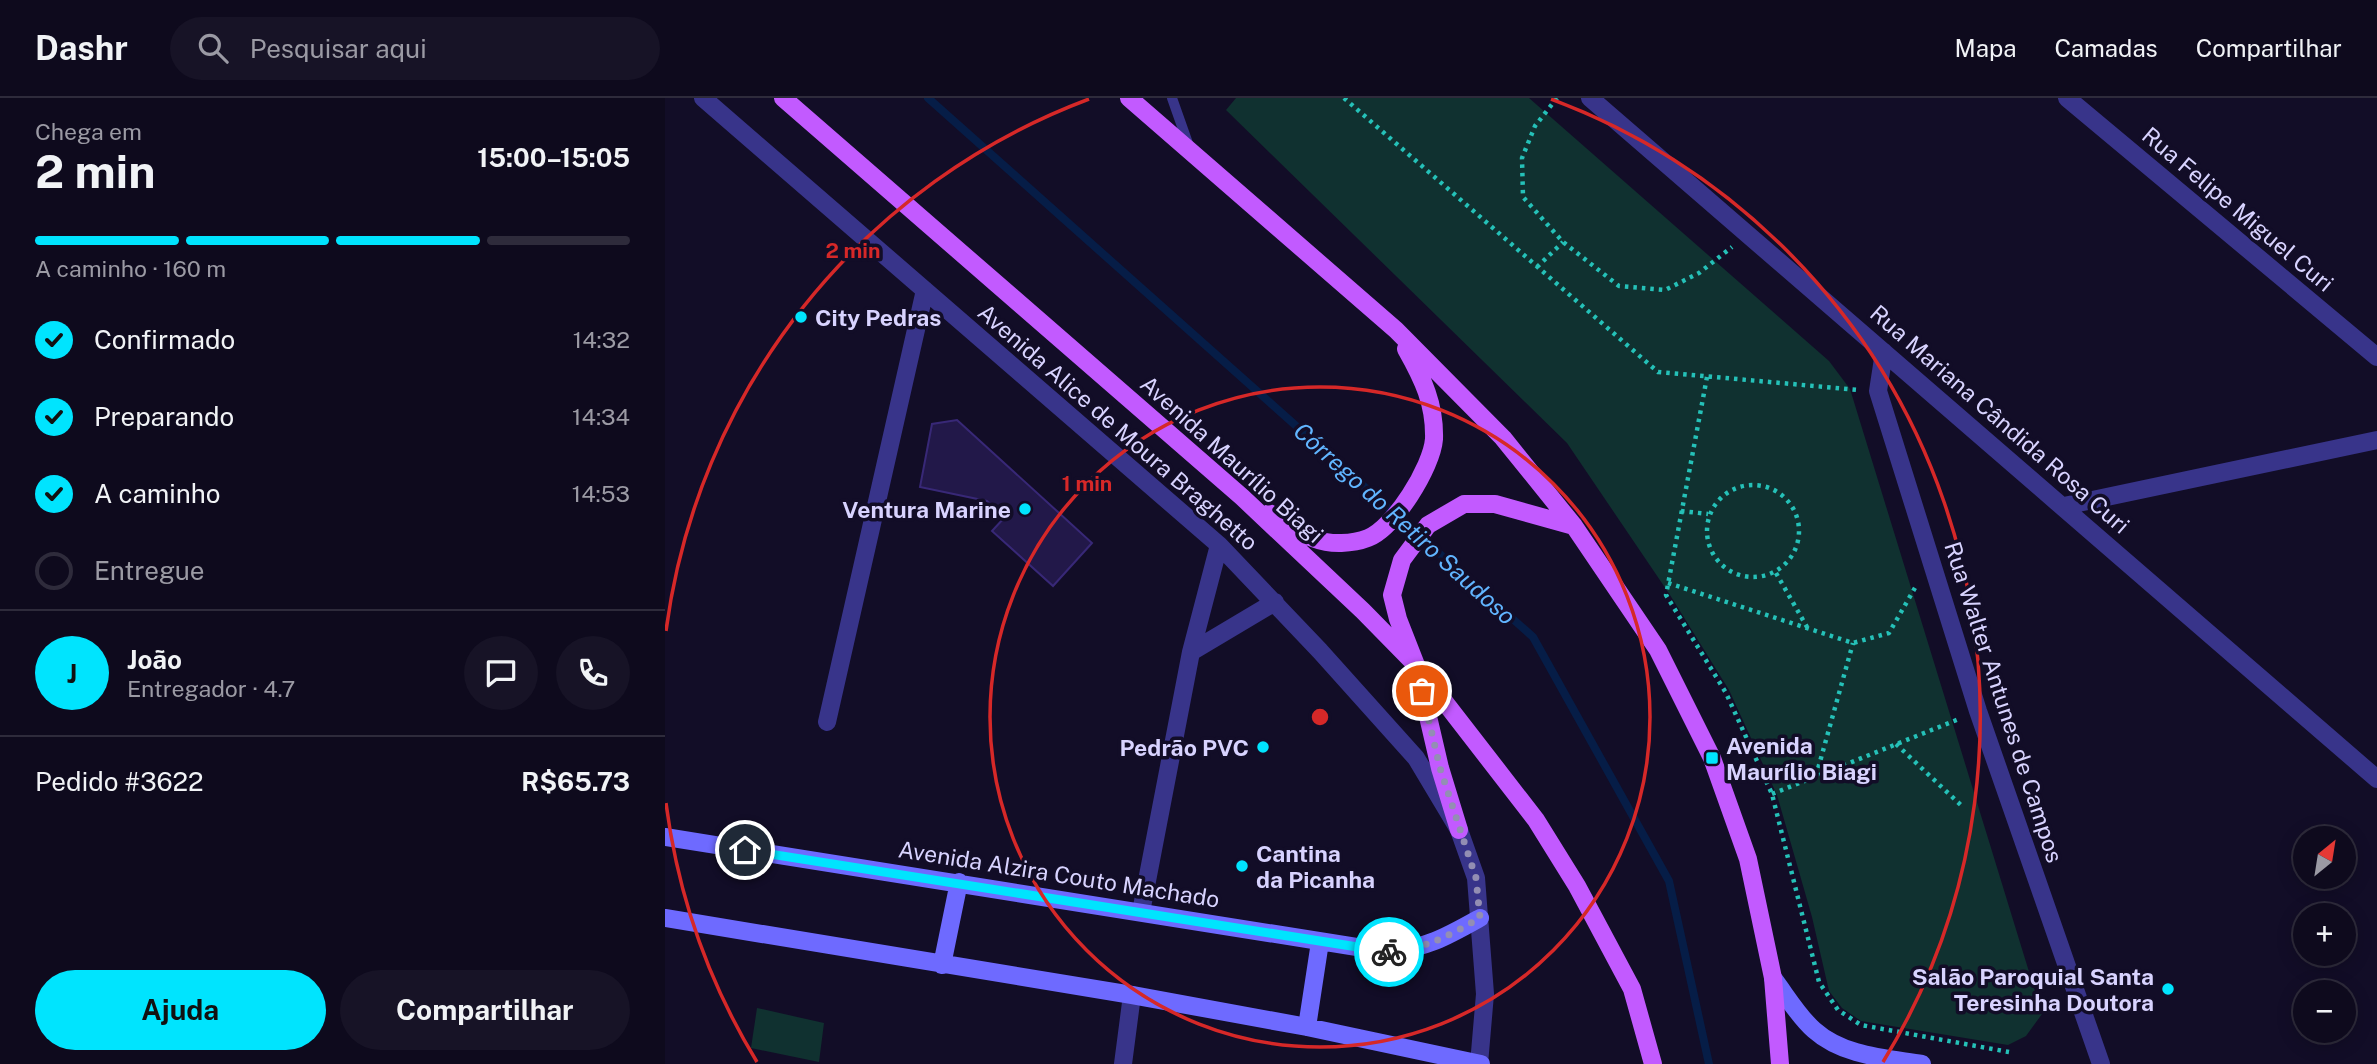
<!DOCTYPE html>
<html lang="pt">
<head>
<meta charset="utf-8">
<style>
	:root { --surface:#0e0a1d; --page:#171326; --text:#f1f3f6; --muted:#9b9aa4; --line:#2e2b3b; --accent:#00e4fe }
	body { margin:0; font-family:"Public Sans",sans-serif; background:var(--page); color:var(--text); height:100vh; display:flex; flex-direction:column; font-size:26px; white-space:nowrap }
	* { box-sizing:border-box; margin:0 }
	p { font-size:23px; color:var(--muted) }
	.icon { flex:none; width:38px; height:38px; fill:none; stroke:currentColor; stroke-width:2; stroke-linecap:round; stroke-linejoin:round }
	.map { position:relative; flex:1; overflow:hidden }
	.side { display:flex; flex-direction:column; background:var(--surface); width:665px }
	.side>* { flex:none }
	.needle { width:46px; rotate:30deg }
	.controls { position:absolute; left:1628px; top:728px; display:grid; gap:14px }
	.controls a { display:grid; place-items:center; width:63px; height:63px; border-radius:50%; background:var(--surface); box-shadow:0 4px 18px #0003,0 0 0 2px var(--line); font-size:35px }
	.pin { position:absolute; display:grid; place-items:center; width:60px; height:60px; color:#fff; margin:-30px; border:4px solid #fff; border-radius:50%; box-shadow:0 2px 7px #0007 }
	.courier { position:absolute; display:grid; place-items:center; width:70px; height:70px; margin:-35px; border:5px solid #00e4fe; border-radius:50%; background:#fff; color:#222; box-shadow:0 2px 9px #0007 }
	.summary em { font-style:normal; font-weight:700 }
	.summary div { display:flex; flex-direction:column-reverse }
	.summary { display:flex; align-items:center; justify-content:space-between; height:119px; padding:0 35px }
	h1 { font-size:46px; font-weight:700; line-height:52px }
	.bar { display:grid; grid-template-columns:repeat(4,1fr); gap:10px 7px; align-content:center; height:84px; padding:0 35px }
	.bar i { height:9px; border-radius:5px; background:var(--line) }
	.bar .selected { background:var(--accent) }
	.bar p { grid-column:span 4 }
	.line { display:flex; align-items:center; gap:18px; padding:0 35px; border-top:2px solid var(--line) }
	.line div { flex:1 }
	.round { display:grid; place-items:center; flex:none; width:74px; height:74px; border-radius:37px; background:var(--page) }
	ol { padding:0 35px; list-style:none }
	li { display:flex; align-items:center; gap:21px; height:77px }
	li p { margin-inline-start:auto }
	li .icon { padding:7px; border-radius:50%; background:var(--accent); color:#111; stroke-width:4 }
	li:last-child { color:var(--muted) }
	li i { width:38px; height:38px; border:4px solid var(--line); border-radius:50% }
	.button { display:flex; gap:14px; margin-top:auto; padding:14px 35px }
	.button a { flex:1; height:80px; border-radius:42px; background:var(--accent); color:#111; font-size:28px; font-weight:700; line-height:80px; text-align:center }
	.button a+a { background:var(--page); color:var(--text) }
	header { display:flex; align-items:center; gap:42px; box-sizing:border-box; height:98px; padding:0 35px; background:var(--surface); border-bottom:2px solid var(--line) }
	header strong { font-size:33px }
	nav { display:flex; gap:38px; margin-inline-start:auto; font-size:24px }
	.search { width:490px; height:63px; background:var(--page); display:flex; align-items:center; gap:18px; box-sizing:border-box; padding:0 24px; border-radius:38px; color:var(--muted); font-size:26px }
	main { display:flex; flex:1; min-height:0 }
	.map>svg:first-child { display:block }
	.green { fill:#103130 }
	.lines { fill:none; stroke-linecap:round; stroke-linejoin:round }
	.stream { stroke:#061d47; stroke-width:8 }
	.building { fill:#221849; stroke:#382877; stroke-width:2 }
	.path { stroke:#25c1b8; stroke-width:4.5; stroke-dasharray:3.5 5; stroke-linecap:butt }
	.lane { stroke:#38348a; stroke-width:10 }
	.street { stroke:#38348a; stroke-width:18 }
	.secondary { stroke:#6e6aff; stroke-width:18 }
	.primary { stroke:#c25aff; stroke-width:18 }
	.done { stroke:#938eb3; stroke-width:7; stroke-dasharray:0 12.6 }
	.route { stroke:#00e4fe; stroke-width:9 }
	.ring { fill:none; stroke:#d62828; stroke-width:3.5 }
	.poi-dot { fill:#00e4fe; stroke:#120d27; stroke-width:2.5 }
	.labels { text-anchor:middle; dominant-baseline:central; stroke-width:7; stroke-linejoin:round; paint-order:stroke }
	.street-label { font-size:23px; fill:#d8d3ff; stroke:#120d27 }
	.poi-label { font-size:23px; font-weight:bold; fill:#d8d3ff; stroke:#120d27; text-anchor:start }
	.water-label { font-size:24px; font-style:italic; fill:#61b5ff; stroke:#120d27 }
	.centre { fill:#d62828; stroke:#120d27; stroke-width:3.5 }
	.ring-label { font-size:21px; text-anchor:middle; font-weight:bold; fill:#d62828; stroke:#120d27; stroke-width:7; stroke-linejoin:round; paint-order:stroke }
</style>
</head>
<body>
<header>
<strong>Dashr</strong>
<div class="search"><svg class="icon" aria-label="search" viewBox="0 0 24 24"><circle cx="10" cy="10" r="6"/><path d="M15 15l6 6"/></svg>Pesquisar aqui</div>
<nav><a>Mapa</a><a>Camadas</a><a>Compartilhar</a></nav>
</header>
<main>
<section class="side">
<div class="summary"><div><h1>2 min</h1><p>Chega em</p></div><em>15:00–15:05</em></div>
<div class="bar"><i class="selected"></i><i class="selected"></i><i class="selected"></i><i></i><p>A caminho · 160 m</p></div>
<ol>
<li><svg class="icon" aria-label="check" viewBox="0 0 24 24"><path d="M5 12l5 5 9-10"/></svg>Confirmado<p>14:32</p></li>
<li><svg class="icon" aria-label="check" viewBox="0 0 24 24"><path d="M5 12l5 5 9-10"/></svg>Preparando<p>14:34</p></li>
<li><svg class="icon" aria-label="check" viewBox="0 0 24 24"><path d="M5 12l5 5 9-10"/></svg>A caminho<p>14:53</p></li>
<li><i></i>Entregue</li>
</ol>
<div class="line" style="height:126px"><b class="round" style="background:var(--accent);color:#111">J</b><div><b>João</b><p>Entregador · 4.7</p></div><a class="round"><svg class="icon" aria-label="chat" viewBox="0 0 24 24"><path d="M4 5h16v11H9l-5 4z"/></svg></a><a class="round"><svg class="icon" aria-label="phone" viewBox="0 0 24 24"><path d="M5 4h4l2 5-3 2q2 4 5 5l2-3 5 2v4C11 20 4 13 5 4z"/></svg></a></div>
<div class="line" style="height:91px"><div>Pedido #3622</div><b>R$65.73</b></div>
<div class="button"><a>Ajuda</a><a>Compartilhar</a></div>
</section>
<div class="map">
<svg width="1712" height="966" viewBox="0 0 1712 966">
	<rect width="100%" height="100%" fill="#120d27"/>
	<!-- green -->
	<path class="green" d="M571,0H864L1164,263L1185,291L1377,916L1361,938L1343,947L1196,923L1177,910L1164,893L1147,819L1112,697L1064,592L1005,497L902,345L561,12Z
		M92,910L159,925L154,964L86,950Z"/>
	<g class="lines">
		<!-- stream -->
		<path class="stream" d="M263,0L868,539L1004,783L1044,966"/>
	</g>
	<!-- building -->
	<path class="building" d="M292,322L427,445L388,488L327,433L340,419L322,403L255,389L267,326Z"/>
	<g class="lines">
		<!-- path -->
		<path class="path" d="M679,0L993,274L1194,292
			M892,0L870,28L857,60L858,99L898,144L954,188L1000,192L1034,175L1067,149
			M872,169L898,144
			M1042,279L1001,497L1061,595L1107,696L1154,884L1173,912L1196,927L1344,954
			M1042 433a46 46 0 1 1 92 0a46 46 0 1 1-92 0Z
			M1016,413L1043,416
			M1111,475L1142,529
			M1003,485L1188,545L1224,535L1251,488
			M1231,646L1299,710
			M1151,678L1188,545
			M1107,696L1294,621"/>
		<!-- lane -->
		<path class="lane" d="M507,0L525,51"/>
		<!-- street -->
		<path class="street" d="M38,0L554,447L655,553L751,660L794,732L811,780L820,896L814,966
			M925,0L1712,681
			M1402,0L1712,259
			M1219,254L1213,293L1313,613L1436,966
			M1399,408L1712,342
			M526,554L610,504
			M162,624L260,192
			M476,814L526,554L554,447
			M458,966L467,897"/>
		<!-- secondary -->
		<path class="secondary" d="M0,739L723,854C762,850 781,839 815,820
			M0,820L467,897L642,929L816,966
			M277,867L294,784
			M1108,880C1121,897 1133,918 1149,932C1178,958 1220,960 1257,966
			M642,929L655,844"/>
		<!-- primary -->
		<path class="primary" d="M118,0L577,399L698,513L751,567L871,722L912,788L967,891L988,966
			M464,0L731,232L838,340L909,428L993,552L1047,660L1083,761L1108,880L1115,966
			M604,415C619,423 634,436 650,441C665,447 688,446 703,440C729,430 767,369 769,341C770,306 758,281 741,251
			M794,732L775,670L751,567L733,521L727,497L737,462L763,427L799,406H830L909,428"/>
	</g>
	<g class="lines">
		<!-- done -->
		<path class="done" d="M724,854C762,850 781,839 815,820L811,780L775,670L757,593"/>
		<!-- route -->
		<path class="route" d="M80,752L724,854"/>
	</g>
	<!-- distance rings -->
	<g class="ring">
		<circle cx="655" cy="619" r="330"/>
		<path d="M92 964A660 660 0 0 1 1 705M1 533A660 660 0 0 1 424 1M886 1A660 660 0 0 1 1218 964"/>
	</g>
	<!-- markers -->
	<g class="poi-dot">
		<circle cx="136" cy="219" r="7"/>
		<circle cx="360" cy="411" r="7"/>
		<circle cx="598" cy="649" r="7"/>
		<rect x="1040" y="653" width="14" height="14" rx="3.5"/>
		<circle cx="577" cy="768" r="7"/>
		<circle cx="1503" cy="891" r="7"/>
	</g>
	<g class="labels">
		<!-- street labels -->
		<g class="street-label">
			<text transform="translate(1573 111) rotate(40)">Rua Felipe Miguel Curi</text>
			<text transform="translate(1335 321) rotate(41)">Rua Mariana Cândida Rosa Curi</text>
			<text transform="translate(453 329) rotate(41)">Avenida Alice de Moura Braghetto</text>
			<text transform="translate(567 361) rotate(42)">Avenida Maurílio Biagi</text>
			<text transform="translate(1339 604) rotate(72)">Rua Walter Antunes de Campos</text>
			<text transform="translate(394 776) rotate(9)">Avenida Alzira Couto Machado</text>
		</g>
		<!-- poi labels -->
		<g class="poi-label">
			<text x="150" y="219">City Pedras</text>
			<text x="346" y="411" text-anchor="end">Ventura Marine</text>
			<text x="1061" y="647">Avenida<tspan x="1061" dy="26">Maurílio Biagi</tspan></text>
			<text x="584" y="649" text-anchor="end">Pedrão PVC</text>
			<text x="591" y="755">Cantina<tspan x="591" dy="26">da Picanha</tspan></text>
			<text x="1489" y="878" text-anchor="end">Salão Paroquial Santa<tspan x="1489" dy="26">Teresinha Doutora</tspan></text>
		</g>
		<!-- water labels -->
		<g class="water-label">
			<text transform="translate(740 425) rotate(42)">Córrego do Retiro Saudoso</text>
		</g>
	</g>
	<circle cx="655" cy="619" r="10" class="centre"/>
	<g class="ring-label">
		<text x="188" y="160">2 min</text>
		<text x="422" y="393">1 min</text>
	</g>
</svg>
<div class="controls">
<a><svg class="needle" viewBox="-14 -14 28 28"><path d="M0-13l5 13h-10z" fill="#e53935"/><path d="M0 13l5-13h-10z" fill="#9b9aa4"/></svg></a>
<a>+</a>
<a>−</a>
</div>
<div class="pin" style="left:757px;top:593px;background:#ea580c"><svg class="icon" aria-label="bag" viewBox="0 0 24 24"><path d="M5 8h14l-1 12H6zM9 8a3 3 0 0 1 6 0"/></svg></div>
<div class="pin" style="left:80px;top:752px;background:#1f2937"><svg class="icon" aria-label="home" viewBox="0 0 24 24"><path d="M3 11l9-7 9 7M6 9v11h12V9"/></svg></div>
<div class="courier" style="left:724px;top:854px"><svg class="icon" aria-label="bike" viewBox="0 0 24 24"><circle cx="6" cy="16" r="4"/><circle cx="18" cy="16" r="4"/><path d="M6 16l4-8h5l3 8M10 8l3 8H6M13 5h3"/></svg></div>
</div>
</main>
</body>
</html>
